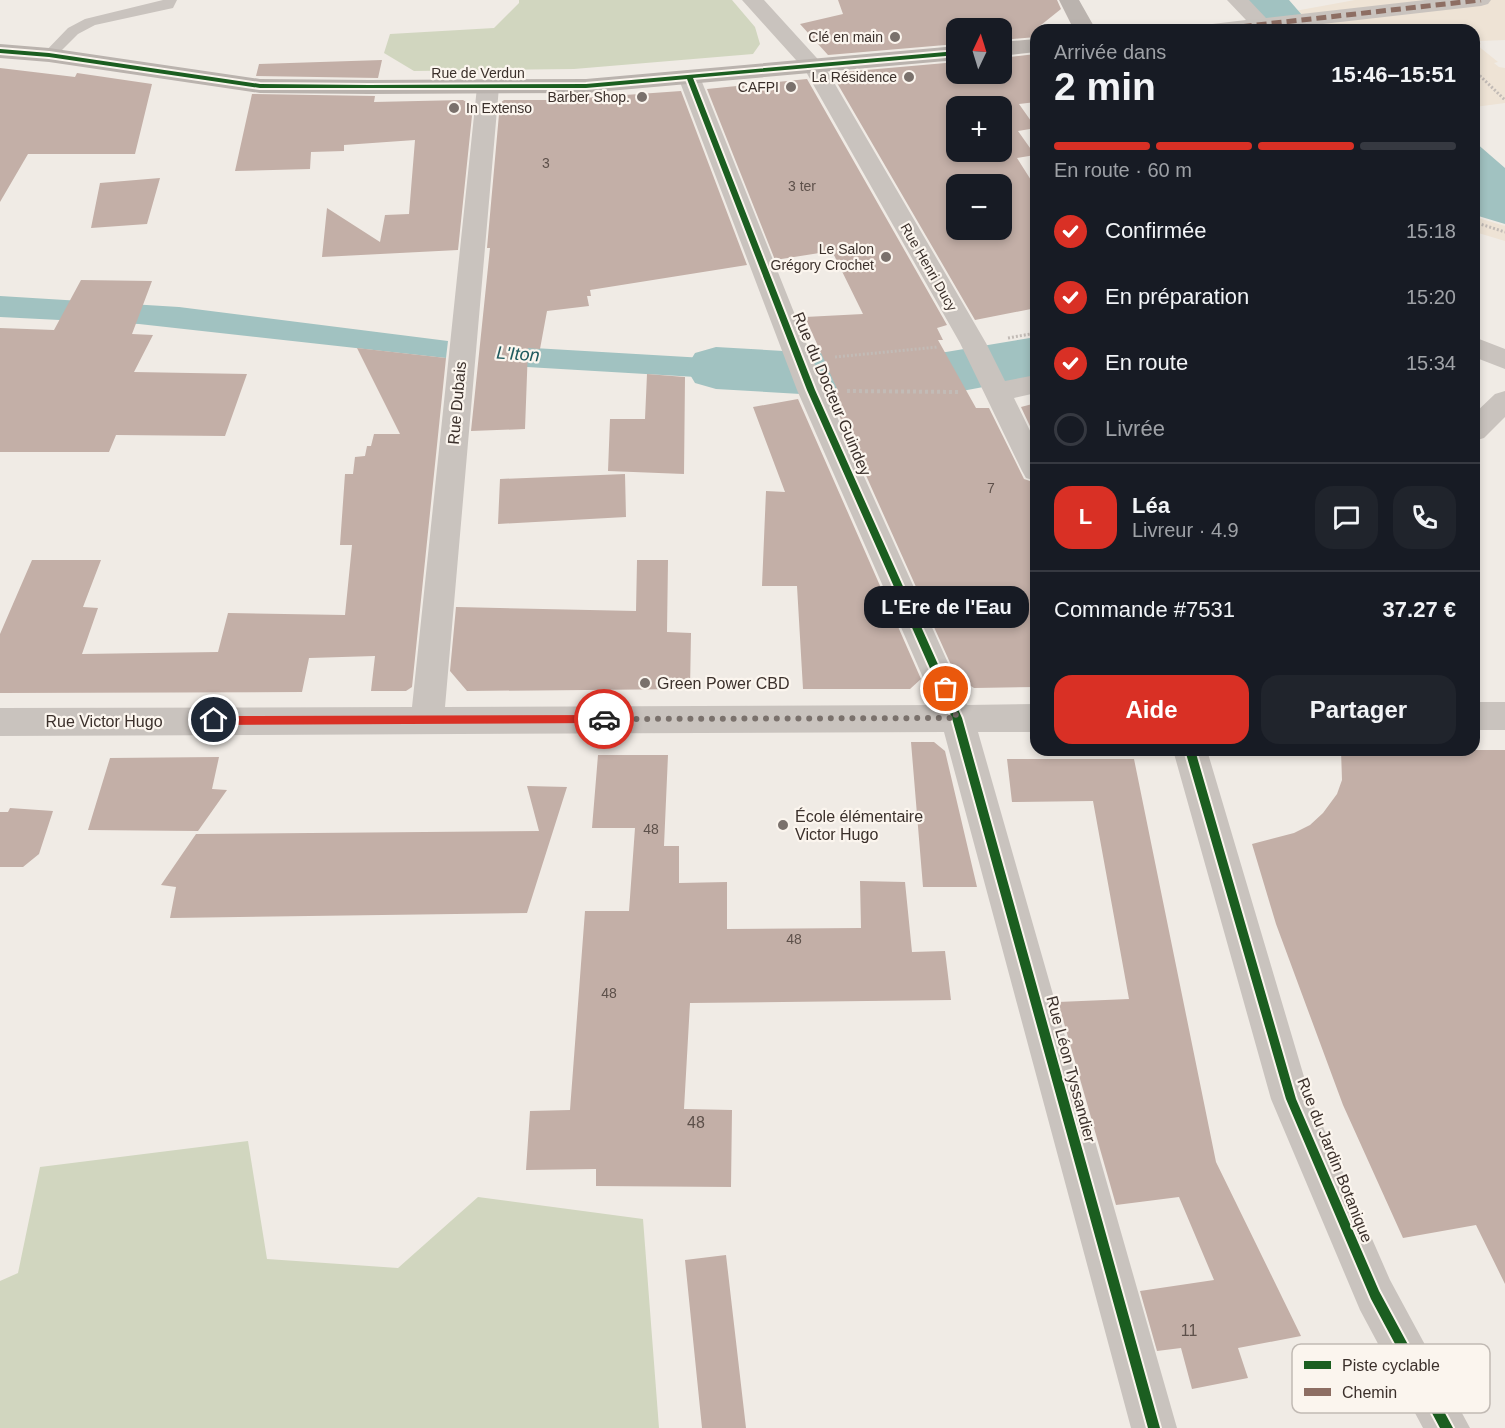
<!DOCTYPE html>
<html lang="fr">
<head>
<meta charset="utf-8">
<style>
	:root { --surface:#171b24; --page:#20242c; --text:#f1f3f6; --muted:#9ea1a6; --line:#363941; --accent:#d93025 }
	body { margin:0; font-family:Helvetica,sans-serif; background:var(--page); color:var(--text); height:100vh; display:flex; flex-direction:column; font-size:22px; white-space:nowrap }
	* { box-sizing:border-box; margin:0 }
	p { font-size:20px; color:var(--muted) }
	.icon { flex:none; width:33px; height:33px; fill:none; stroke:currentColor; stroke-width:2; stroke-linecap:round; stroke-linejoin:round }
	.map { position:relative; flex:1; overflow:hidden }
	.drawer { position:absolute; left:1030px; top:24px; width:450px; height:732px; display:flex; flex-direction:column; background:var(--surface); border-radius:18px; box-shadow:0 3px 9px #0003 }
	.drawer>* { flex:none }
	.needle { width:39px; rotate:4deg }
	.tools { position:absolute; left:946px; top:18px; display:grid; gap:12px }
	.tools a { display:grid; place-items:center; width:66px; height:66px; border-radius:12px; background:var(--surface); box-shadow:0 3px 9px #0003; font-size:30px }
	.pin { position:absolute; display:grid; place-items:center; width:51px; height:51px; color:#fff; margin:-26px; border:3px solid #fff; border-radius:50%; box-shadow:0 2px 6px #0007 }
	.courier { position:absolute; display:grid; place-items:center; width:60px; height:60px; margin:-30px; border:4px solid #d93025; border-radius:50%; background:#fff; color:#222; box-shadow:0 2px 8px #0007 }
	.bubble { position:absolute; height:42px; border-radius:18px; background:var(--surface); box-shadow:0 3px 9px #0003; font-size:20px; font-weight:700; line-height:42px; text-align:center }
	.summary em { font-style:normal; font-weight:700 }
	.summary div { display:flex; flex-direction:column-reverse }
	.summary { display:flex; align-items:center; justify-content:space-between; height:102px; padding:0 24px }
	h1 { font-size:39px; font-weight:700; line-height:45px }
	.bar { display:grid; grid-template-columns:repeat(4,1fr); gap:9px 6px; align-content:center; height:72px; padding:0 24px }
	.bar i { height:8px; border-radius:4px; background:var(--line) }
	.bar .active { background:var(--accent) }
	.bar p { grid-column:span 4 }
	.line { display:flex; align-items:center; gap:15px; padding:0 24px; border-top:2px solid var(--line) }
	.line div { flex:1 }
	.round { display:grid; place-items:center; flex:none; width:63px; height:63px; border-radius:18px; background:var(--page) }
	ol { padding:0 24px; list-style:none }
	li { display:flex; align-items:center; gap:18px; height:66px }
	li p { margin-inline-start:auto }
	li .icon { padding:6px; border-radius:50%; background:var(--accent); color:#fff; stroke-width:4 }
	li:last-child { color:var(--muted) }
	li i { width:33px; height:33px; border:3px solid var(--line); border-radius:50% }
	.cta { display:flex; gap:12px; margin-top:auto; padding:12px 24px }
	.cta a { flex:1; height:69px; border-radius:18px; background:var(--accent); color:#fff; font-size:24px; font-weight:700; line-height:69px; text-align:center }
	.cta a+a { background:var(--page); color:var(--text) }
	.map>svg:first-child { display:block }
	.green { fill:#d1d6bf }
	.plaza { fill:#eee3d5 }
	.water { fill:#a1c2c1 }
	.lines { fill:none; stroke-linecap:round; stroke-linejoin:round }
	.river { fill:#a1c2c1; fill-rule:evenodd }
	.building { fill:#c3afa7; fill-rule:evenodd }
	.path-far1 { stroke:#c2bbb6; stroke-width:3; stroke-dasharray:2 2; stroke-linecap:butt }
	.path { stroke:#c2bbb6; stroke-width:4; stroke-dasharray:3 3; stroke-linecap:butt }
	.lane { fill:#c9c3be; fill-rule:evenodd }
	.street { fill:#c9c3be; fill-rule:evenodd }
	.secondary { fill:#bab3ae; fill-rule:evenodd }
	.quiet { stroke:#8d6e63; stroke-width:5; stroke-dasharray:10 5; stroke-linecap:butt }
	.cycleway-casing { stroke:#fbf5ee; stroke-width:4 }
	.cycleway { fill:#1b5e20; fill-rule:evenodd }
	.route { fill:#d93025 }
	.done { stroke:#7a716c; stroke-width:6; stroke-dasharray:0 10.8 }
	.poi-dot { fill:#7a716c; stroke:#fbf5ee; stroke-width:2 }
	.labels { text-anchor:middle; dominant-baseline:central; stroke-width:4.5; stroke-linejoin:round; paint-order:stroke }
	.far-poi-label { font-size:14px; fill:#3b302b; stroke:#fbf5ee; text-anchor:end }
	.far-street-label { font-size:14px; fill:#3b302b; stroke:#fbf5ee }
	.number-label { font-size:14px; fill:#5d504a }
	.street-label { font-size:16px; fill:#3b302b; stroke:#fbf5ee }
	.poi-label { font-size:16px; fill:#3b302b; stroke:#fbf5ee; text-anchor:start }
	.near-number-label { font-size:16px; fill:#5d504a }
	.water-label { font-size:18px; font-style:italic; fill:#1f5a5e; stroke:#fbf5ee }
	.key { fill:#fbf5ee; stroke:#c1bab4; stroke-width:1.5 }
	.key-label { font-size:16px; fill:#3b302b }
</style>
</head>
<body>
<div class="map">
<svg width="1505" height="1428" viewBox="0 0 1505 1428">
	<rect width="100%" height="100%" fill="#f0ebe5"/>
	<!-- green -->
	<path class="green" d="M519,0H732L755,27L760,44L753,54L574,69L414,71L384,53L390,34L494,28L519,3Z
		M248,1141L267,1259L398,1268L478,1197L643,1219L659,1428H0V1281L18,1273L40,1167Z"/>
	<!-- plaza -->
	<path class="plaza" d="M1355,0H1505V40L1479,41L1481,44L1477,45L1498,62L1494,63L1499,67L1505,68V103L1475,107L1474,30H1268L1256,18Z
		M1475,217L1505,226V241L1475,232Z"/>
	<!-- water -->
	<path class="water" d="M1252,0H1275L1288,12L1264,16Z
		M1475,142L1505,168V224L1475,215Z
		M0,296L179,307L448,341L446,358L139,324L0,317Z
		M1036,340V372L1015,375L999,346Z
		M482,345L789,363L797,383L527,367Z"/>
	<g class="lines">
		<!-- river -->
		<path class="river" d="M1240,0H1289L1315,30H1265Z
			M1036,337V377L946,394L852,397L716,389L695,383L686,368L695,353L716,347L852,355L946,352Z"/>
	</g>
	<!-- building -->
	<path class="building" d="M838,0H1057L1061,9L1036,29V37L1002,40V28H957V44L828,55L800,24L843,14Z
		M1036,54V102L1019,104L1036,128L1018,131L1035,155L1017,158L1036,188V308L975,320L833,76L846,75L843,72L957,62V74H1002V58ZM957,106H1002V152H957ZM957,184H1002V230H957Z
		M382,60L378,78L256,76L259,64Z
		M0,68L75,77L77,73L152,84L135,154H28L0,202Z
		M807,79L947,325L937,328L943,340H938L976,408H989L1024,479L1036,483V687L974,688L956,676L829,393L838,391L805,317L863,314L832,251L775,260L707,89Z
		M681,91L747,265L590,290L591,296H587L589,306L547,311L540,349L528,348L525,429L471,431L490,248H487L500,103L504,100H555Z
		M252,94L375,96L374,102L463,100L473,106L458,250L322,257L327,208L380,242L385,215L409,214L415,140L344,145V151L311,152L310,169L235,171Z
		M160,178L147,224L91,228L100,183Z
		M81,280L152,281L132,334L153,335L134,372L247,374L225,436L116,435L109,452H0V328L54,330Z
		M357,348L446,358L412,687L406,691H371L375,656L309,658L302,692L0,693V634L32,560H101L83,607L98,608L82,654L218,652L228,613L345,615L352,545H340L345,474H353L355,457L365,456L367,446H371L374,434H400Z
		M647,374L685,377L684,474L608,471L610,419H645Z
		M798,399L921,679L910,689H803L797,586H762L766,491L785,492L753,407Z
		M1036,403V439L1021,407Z
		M625,474L626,517L498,524L500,479Z
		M637,560H668L667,632L691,633L690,689L467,691L450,671L456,607L636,611Z
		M911,742H934L945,751L977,887H923Z
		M1341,750H1505V1284L1476,1225L1403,1238L1343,1105L1276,924L1252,844L1294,833L1310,825L1323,813L1337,794L1342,780Z
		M598,755H668L664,846H679V883L727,882V929L861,928L860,881L905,882L912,952L945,951L951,1000L690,1003L684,1109L732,1110L731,1187L596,1186V1169L526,1170L530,1111L570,1110L585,911H629L635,828H592Z
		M219,757L212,789L227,790L198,831L88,830L110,758Z
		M1007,759H1134L1216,1162L1301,1336L1238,1348L1248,1378L1192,1389L1181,1348L1157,1351L1140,1291L1214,1280L1179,1197L1116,1205L1058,1002L1129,999L1093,801L1012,802Z
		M527,786L567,787L527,913L170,918L176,887L161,885L196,834L539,831Z
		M10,808L53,811L39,854L23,867H0V812H8Z
		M726,1255L746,1428H702L685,1260Z"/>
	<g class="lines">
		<!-- path-far1 -->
		<path class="path-far1" d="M1474,70L1505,100
			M1474,222L1505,232
			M1008,338L1036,333
			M835,357L938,347"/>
		<!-- path -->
		<path class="path" d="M847,391L959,392
			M1137,750L1155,751"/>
		<!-- lane -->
		<path class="lane" d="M163,0H177L173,8L95,25L78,34L54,58L49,59L42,55L68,28L85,19Z"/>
		<!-- street -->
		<path class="street" d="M742,0H764L825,67L986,343L1005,381L1036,375V393L1014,398L1036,443V481L1026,478L1022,471L960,343L805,70Z
			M1227,0H1249L1266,18L1425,0H1491L1488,4L1481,6L1269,30H1201L1204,25L1246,20Z
			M689,70L697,72L700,77L825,390L967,705L1036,704V732H978L1177,1428H1131L944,732L0,736V708L412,707L477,87L480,82H496L499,87L445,707L935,705L797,390L678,77L681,72Z
			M1474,337L1505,349V369L1474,357Z
			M1505,391V417L1484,438L1474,441V414L1495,394Z
			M1474,702H1505V730H1474Z
			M1173,750H1207L1310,1097L1390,1280L1470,1428H1423L1360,1310L1271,1099Z"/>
		<!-- secondary -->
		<path class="secondary" d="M1059,0H1079L1096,30H1074Z
			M1036,39V52L1002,56V42Z
			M0,44L49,48L260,79L369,80L586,79L957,46V60L586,93L369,94L260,93L49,62L0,58Z"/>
		<!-- quiet -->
		<path class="quiet" d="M1212,30L1481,0"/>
		<!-- cycleway casing -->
		<g class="cycleway-casing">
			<path id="cycleway" d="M0,49L49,53L260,84L369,85L586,84L957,51V55L693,78L815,390L962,718L1160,1428H1148L952,718L807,390L687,79L586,88H260L49,57L0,53Z
				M1185,750H1195L1296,1099L1379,1291L1453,1428H1440L1371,1299L1286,1099Z"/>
		</g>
		<!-- cycleway -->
		<use href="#cycleway" class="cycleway"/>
	</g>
	<!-- route -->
	<path class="route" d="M604,715L609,719L604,723L214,725L209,720L214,716Z"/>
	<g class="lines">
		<!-- done -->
		<path class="done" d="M604,719L957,718L946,689"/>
	</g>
	<!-- markers -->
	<g class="poi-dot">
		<circle cx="895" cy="37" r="6"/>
		<circle cx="909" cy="77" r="6"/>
		<circle cx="791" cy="87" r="6"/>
		<circle cx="642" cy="97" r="6"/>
		<circle cx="454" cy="108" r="6"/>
		<circle cx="886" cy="257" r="6"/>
		<circle cx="645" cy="683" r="6"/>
		<circle cx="783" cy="825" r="6"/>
	</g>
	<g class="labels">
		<!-- far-poi labels -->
		<g class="far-poi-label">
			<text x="883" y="37">Clé en main</text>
			<text x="897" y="77">La Résidence</text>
			<text x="779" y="87">CAFPI</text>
			<text x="630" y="97">Barber Shop.</text>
			<text x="466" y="108" text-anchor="start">In Extenso</text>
			<text x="874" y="249">Le Salon<tspan x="874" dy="16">Grégory Crochet</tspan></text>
		</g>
		<!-- far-street labels -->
		<g class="far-street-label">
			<text x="478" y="73">Rue de Verdun</text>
			<text transform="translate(929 267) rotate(60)">Rue Henri Ducy</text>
		</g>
		<!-- number labels -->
		<g class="number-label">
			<text x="546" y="163">3</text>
			<text x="802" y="186">3 ter</text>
			<text x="991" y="488">7</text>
			<text x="651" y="829">48</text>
			<text x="794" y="939">48</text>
			<text x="609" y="993">48</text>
		</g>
		<!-- street labels -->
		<g class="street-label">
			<text transform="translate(832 394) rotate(67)">Rue du Docteur Guindey</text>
			<text transform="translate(457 403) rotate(-85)">Rue Dubais</text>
			<text x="104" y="721">Rue Victor Hugo</text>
			<text transform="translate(1071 1069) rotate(75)">Rue Léon Tyssandier</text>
			<text transform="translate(1335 1160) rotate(68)">Rue du Jardin Botanique</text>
		</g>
		<!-- poi labels -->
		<g class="poi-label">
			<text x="657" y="683">Green Power CBD</text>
			<text x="795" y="816">École élémentaire<tspan x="795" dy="18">Victor Hugo</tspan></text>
		</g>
		<!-- near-number labels -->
		<g class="near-number-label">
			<text x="696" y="1122">48</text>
			<text x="1189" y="1330">11</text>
		</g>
		<!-- water labels -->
		<g class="water-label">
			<text transform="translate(518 354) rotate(4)">L'Iton</text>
		</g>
	</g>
	<!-- legend -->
	<rect x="1292" y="1344" width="198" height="69" rx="9" class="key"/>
	<rect x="1304" y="1361" width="27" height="8" fill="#1b5e20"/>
	<rect x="1304" y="1388" width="27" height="8" fill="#8d6e63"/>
	<g class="key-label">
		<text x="1342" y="1371">Piste cyclable</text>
		<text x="1342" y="1398">Chemin</text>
	</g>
</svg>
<div class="tools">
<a><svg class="needle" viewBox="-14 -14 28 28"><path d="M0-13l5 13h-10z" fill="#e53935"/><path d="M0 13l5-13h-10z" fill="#9ea1a6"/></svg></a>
<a>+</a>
<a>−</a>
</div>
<div class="pin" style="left:946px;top:689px;background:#ea580c"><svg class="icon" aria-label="bag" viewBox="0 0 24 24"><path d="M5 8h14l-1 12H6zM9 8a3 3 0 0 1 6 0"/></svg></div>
<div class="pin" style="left:214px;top:720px;background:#1f2937"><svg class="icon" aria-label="home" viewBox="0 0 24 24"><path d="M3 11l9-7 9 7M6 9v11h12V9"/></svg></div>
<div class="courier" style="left:604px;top:719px"><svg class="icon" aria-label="car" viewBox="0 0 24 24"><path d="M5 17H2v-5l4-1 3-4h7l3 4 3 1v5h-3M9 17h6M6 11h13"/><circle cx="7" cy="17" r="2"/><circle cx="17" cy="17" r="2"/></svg></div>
<div class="bubble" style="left:864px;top:586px;width:165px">L'Ere de l'Eau</div>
<section class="drawer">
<div class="summary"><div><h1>2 min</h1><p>Arrivée dans</p></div><em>15:46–15:51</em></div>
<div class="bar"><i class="active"></i><i class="active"></i><i class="active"></i><i></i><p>En route · 60 m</p></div>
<ol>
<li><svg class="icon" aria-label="check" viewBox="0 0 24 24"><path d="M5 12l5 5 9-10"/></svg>Confirmée<p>15:18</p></li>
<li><svg class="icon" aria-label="check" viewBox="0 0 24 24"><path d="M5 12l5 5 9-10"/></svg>En préparation<p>15:20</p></li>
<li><svg class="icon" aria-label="check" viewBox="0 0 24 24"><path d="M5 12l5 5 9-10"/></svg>En route<p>15:34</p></li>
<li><i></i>Livrée</li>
</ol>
<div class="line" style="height:108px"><b class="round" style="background:var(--accent);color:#fff">L</b><div><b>Léa</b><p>Livreur · 4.9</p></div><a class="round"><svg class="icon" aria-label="chat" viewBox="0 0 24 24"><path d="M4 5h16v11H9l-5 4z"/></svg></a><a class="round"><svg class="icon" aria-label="phone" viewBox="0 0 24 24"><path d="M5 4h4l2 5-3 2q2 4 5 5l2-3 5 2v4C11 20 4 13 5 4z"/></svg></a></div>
<div class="line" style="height:78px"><div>Commande #7531</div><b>37.27 €</b></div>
<div class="cta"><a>Aide</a><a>Partager</a></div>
</section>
</div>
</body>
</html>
